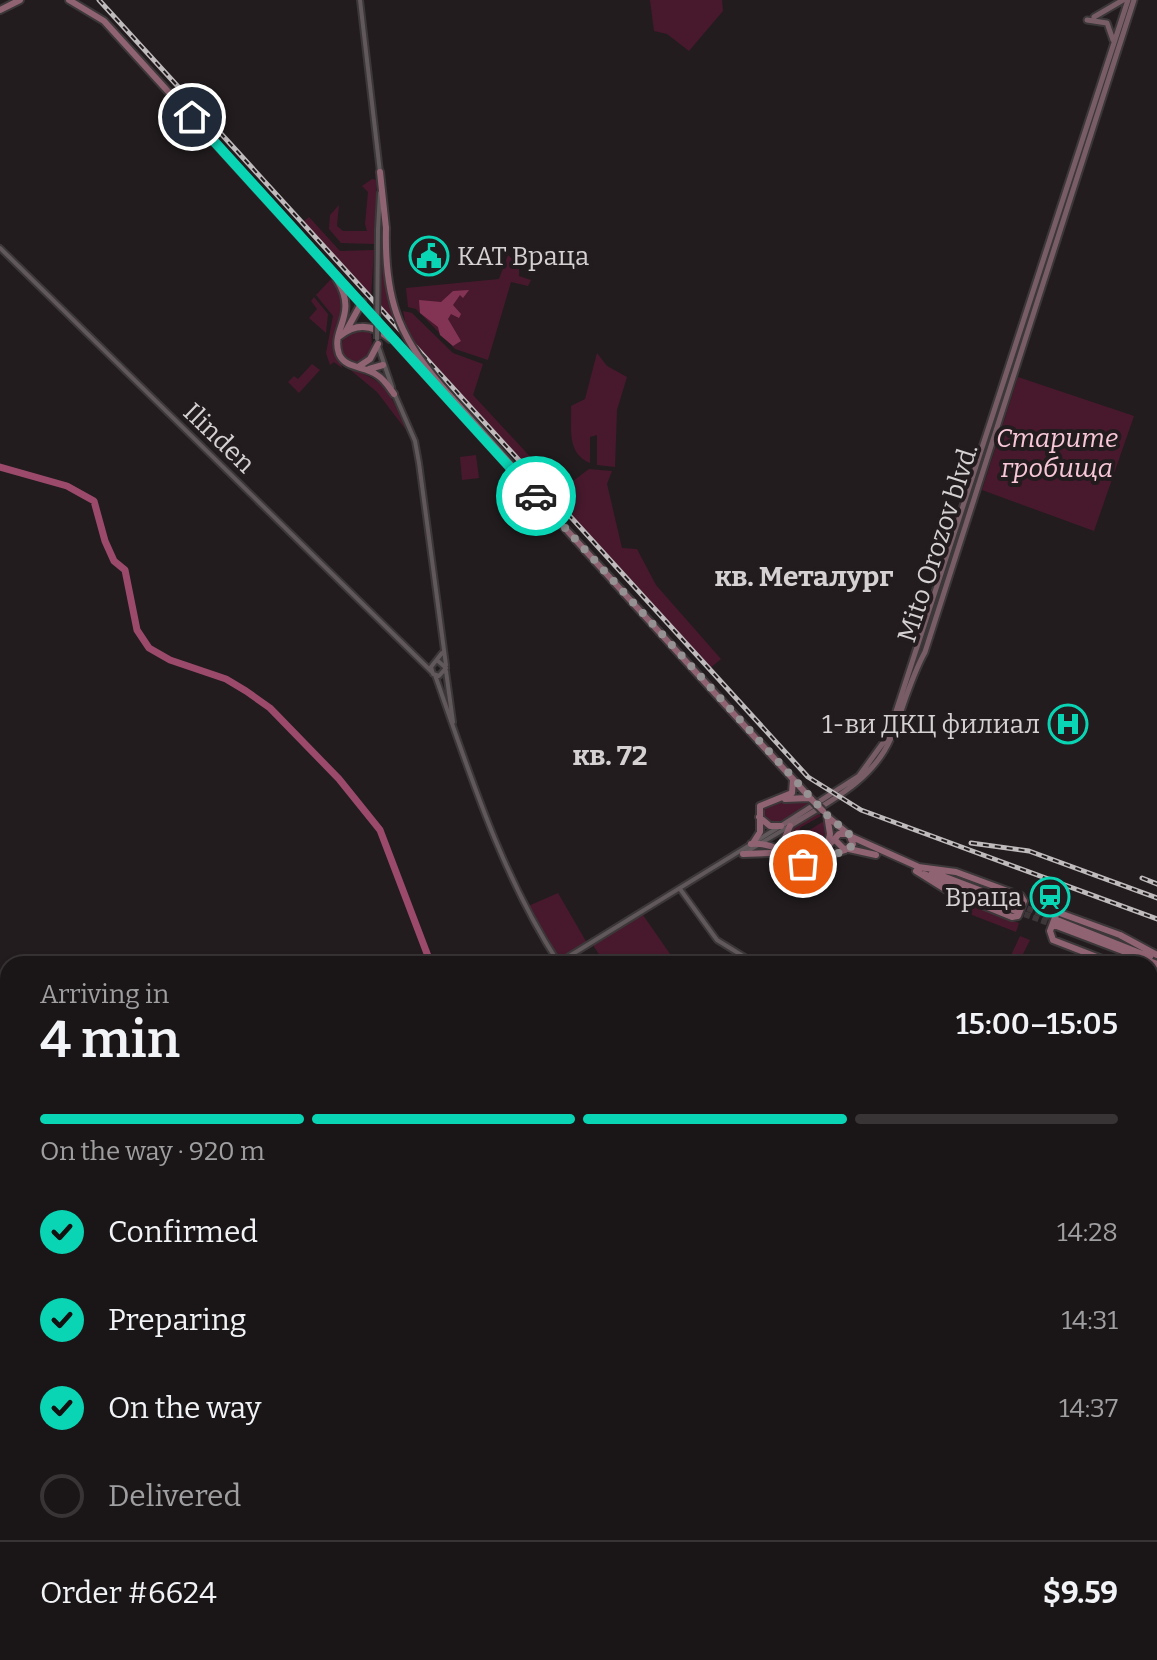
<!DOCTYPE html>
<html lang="en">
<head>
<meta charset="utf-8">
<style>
	:root { --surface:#1a1516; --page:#272223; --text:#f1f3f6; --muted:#9f9fa1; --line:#383435; --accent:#09d5b5 }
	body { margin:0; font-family:Bitter,serif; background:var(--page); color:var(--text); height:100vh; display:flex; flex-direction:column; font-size:30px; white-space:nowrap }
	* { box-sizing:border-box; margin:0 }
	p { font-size:26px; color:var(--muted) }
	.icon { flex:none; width:44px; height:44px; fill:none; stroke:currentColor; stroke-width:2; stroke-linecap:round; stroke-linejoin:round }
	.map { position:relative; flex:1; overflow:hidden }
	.side { position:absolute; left:0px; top:956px; width:1158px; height:704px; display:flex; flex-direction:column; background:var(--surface); border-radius:24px 24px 0 0; box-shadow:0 2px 6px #0004,0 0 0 2px var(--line) }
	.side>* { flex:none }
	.pin { position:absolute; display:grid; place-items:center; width:68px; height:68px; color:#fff; margin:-34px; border:4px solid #fff; border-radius:50%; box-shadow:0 2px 8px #0007 }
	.courier { position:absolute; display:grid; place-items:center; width:80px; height:80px; margin:-40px; border:6px solid #09d5b5; border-radius:50%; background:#fff; color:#222; box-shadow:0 2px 10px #0007 }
	.overview em { font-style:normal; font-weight:600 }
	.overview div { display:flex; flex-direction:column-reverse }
	.overview { display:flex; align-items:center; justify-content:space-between; height:136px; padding:0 40px }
	h1 { font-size:52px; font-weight:600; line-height:60px }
	.bar { display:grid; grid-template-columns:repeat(4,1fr); gap:12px 8px; align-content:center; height:96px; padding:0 40px }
	.bar i { height:10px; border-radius:6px; background:var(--line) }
	.bar .on { background:var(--accent) }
	.bar p { grid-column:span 4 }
	.line { display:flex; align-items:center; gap:20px; padding:0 40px; border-top:2px solid var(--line) }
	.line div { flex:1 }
	ol { padding:0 40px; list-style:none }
	li { display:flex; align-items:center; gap:24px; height:88px }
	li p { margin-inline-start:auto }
	li .icon { padding:8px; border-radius:50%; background:var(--accent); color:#111; stroke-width:4 }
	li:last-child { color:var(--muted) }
	li i { width:44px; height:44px; border:4px solid var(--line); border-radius:50% }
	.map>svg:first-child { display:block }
	.green { fill:#48192d }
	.forest { fill:#833455 }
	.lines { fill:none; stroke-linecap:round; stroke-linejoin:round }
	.river { stroke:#9c4a6b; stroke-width:7 }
	.primary-tunnel { stroke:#3d3739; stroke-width:6; stroke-dasharray:6 3; stroke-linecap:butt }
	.tertiary-casing { stroke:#3c3738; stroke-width:8 }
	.secondary-casing { stroke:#3c3738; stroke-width:9 }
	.primary-casing { stroke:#3c3738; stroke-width:10 }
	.tertiary { stroke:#60585a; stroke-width:4 }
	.secondary { stroke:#785d67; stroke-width:5 }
	.primary { stroke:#906373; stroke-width:6 }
	.rail-casing { stroke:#bfbabc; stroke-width:5 }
	.rail { stroke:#221c1e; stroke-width:2; stroke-dasharray:6; stroke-linecap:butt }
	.tertiary-bridge-casing { stroke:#3c3738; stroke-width:8; stroke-linecap:butt }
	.primary-bridge-casing { stroke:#3c3738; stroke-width:10; stroke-linecap:butt }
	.tertiary-bridge { stroke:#60585a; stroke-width:4 }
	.primary-bridge { stroke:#906373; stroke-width:6 }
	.done { stroke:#969293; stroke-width:8; stroke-dasharray:0 14.4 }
	.route { stroke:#09d5b5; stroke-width:10 }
	.labels { text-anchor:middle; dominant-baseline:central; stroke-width:8; stroke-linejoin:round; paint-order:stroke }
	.poi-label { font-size:26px; fill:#d5d1d2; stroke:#221c1e; text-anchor:end }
	.street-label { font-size:26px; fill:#d5d1d2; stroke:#221c1e }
	.park-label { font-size:26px; font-style:italic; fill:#f8c8d8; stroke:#221c1e }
	.neighbourhood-label { font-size:28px; font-weight:bold; fill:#d5d1d2; stroke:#221c1e }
</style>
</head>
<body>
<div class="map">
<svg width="1157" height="1660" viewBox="0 0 1157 1660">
	<rect width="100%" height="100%" fill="#221c1e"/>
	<!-- green -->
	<path class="green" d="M650,0H722L723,11L689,51L667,34L654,31Z
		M372,179L377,180L374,244L341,243L329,229L330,215L339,205L337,226L343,231H367L365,224L368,192L362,186Z
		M309,217L340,251L374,250L371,297L303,222Z
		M381,249H384L385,284L396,324L378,304Z
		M508,255L519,265V276L531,280L528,286L511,282L488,360L455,349L416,309L408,307L406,288L499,279Z
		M332,278C354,303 335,319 334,346C334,355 342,364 342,368L334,362L330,365L326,353L333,316L316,295Z
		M314,297L328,314L326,333L309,318L317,309L311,301Z
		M403,311L412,313L453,353L483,364L473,395L561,490L589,469L612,471L607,484L622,548L637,549L656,585L721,659L709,669L413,341L407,331Z
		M358,329L371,330L372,347L368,358L353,363L344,358L341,347L344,337Z
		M597,353L607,366L627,377L617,410L615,467L597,465V435L590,437V463C566,453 572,428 571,406L585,399Z
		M312,364L320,370L299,393L288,382L294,376L298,379Z
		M348,368C388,381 390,393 406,430L377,392Z
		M1018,377L1134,416L1094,531L982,490Z
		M476,455L479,478L462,480L460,457Z
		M806,799L811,805L778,824L763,820V808L777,802Z
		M817,811L821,816L801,827L797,834H792L789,842L796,852L823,851L797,857L786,840L789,829Z
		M824,821L829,833L826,844L819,845L808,831Z
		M558,893L587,943L559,960L526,907Z
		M962,905H971L1019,923L1016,932L954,908Z
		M643,915L677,964H605L593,945Z
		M1020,936L1030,940L1018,964H1007Z"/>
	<!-- forest -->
	<path class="forest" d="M469,290L463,298L460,295L453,305L461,314L459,318L451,314L448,319L461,341L453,346L440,335L438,327L420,313L419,300L441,302L453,291Z
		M539,1652H911L915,1660H529Z"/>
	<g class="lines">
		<!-- river -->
		<path class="river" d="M0,467L67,486L94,501L105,541L114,561L125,570L137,630L149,648L170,660L226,679L246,691L270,708L339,779L380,830L431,964
			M495,1660L498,1652"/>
		<!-- primary-tunnel -->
		<path class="primary-tunnel" d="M1019,905L1057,920
			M1016,911L1054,925"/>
		<!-- tertiary casing -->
		<g class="tertiary-casing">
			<path id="tertiary" d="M360,0L380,172
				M378,229L380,193
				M0,248L432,672
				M378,346L392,387
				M395,395L415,441L419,463L446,665
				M438,661L446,668L439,676L433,674L431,667L442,653
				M446,671L453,722
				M435,675C470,774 501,874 558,962
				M746,852L790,826
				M680,889L717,940L756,964
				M558,963L779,827
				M1150,1052L1157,1037
				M1150,1536L1157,1540
				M473,1660L474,1652
				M502,1660L505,1652"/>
		</g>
		<!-- secondary casing -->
		<g class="secondary-casing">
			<path id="secondary" d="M1094,17L1123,0
				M1087,20L1107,23L1113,40
				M781,826L859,776L888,736L1128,0
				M790,826C828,802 872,782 891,738C903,709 910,679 925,652L1134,0"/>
		</g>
		<!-- primary casing -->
		<g class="primary-casing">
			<path id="primary" d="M69,0L104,21L812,800
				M0,10L20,0
				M380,172L386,228
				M337,280C359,315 330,329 339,354C345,369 366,366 377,375C384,379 389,387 394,394
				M346,331L362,302
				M340,336C357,322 374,325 390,339
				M358,367L370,359L378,344
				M369,369L383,365
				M452,398L513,467
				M785,799L809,798
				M827,815L830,834L827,847
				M759,817L770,826H781
				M828,817L847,833
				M790,826L784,840L791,855
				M852,837L921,868
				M753,843L760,832V806L792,793L793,780
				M751,844C793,840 792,888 839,834H849L853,844L845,850L835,840
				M849,849L876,855
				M743,854L771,853
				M785,859L808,863L845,850
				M916,871L948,891L1012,917L1018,916L1024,901L1021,896L956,872L918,867
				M932,872L1019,905
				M924,874L1016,911
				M1057,920L1150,957
				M1054,925L1157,964
				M1115,964L1053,940L1050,931L1057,912L1120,935L1157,955
				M1150,972L1157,969"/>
		</g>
		<!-- tertiary -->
		<use href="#tertiary" class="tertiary"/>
		<!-- secondary -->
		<use href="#secondary" class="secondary"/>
		<!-- primary -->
		<use href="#primary" class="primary"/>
		<!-- rail casing -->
		<g class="rail-casing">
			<path id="rail" d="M99,0L808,777L861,810L1157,919
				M971,843L1029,851L1157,898
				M1142,878L1157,884"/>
		</g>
		<!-- rail -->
		<use href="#rail" class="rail"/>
		<!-- tertiary-bridge casing -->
		<g class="tertiary-bridge-casing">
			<path id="tertiary-bridge" d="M377,339L378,229"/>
		</g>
		<!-- primary-bridge casing -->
		<g class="primary-bridge-casing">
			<path id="primary-bridge" d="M386,228C384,305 401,341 452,398
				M812,800L823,811"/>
		</g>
		<!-- tertiary-bridge -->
		<use href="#tertiary-bridge" class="tertiary-bridge"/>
		<!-- primary-bridge -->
		<use href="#primary-bridge" class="primary-bridge"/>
	</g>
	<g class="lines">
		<!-- done -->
		<path class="done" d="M536,496L827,815L850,835L853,844L848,850L803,864"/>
		<!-- route -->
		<path class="route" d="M192,117L536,496"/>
	</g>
	<!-- icons -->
	<defs>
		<g id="civic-ring" transform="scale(2)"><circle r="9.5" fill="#221c1e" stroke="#09d5b5" stroke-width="1.5"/><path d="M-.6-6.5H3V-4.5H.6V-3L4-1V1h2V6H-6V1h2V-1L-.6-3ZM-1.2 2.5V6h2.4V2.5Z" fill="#09d5b5"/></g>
		<g id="hospital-ring" transform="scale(2)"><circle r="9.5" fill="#221c1e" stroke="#09d5b5" stroke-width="1.5"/><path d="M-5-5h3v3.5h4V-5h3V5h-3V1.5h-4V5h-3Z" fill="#09d5b5"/></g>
		<g id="station-ring" transform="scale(2)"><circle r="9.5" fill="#221c1e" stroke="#09d5b5" stroke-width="1.5"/><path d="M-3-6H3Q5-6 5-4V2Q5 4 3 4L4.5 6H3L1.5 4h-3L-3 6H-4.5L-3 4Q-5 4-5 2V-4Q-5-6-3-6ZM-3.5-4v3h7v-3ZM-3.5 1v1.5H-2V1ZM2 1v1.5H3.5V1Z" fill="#09d5b5"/></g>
	</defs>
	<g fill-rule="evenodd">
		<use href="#civic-ring" x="429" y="256"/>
		<use href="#hospital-ring" x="1068" y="724"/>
		<use href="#station-ring" x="1050" y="897"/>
	</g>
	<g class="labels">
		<!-- poi labels -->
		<g class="poi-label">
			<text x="457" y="256" text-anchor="start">КАТ Враца</text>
			<text x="1040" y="724">1-ви ДКЦ филиал</text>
			<text x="1022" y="897">Враца</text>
		</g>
		<!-- street labels -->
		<g class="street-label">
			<text transform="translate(219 438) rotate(44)">Ilinden</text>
			<text transform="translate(938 543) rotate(-72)">Mito Orozov blvd.</text>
		</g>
		<!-- park labels -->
		<g class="park-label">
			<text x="1057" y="438">Старите<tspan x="1057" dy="30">гробища</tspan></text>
		</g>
		<!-- neighbourhood labels -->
		<g class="neighbourhood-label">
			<text x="804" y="576">кв. Металург</text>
			<text x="610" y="755">кв. 72</text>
		</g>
	</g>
</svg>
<div class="pin" style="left:803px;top:864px;background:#ea580c"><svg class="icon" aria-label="bag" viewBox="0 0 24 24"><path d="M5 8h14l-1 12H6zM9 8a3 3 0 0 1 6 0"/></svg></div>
<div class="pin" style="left:192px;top:117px;background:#1f2937"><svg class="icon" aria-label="home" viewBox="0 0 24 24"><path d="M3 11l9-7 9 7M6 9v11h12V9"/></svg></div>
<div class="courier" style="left:536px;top:496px"><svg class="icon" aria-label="car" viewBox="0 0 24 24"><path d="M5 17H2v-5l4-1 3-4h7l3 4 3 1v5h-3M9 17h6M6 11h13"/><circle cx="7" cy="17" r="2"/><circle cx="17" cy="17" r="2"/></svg></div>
<section class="side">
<div class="overview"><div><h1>4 min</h1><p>Arriving in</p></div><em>15:00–15:05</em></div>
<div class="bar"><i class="on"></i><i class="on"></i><i class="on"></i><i></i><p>On the way · 920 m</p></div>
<ol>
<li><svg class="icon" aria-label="check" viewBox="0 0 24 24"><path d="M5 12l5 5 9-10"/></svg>Confirmed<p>14:28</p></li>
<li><svg class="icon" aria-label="check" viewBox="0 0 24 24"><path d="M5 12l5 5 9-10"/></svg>Preparing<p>14:31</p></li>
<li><svg class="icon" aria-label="check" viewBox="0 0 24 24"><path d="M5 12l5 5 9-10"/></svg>On the way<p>14:37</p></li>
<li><i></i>Delivered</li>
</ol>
<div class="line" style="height:104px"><div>Order #6624</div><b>$9.59</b></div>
</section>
</div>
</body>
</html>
